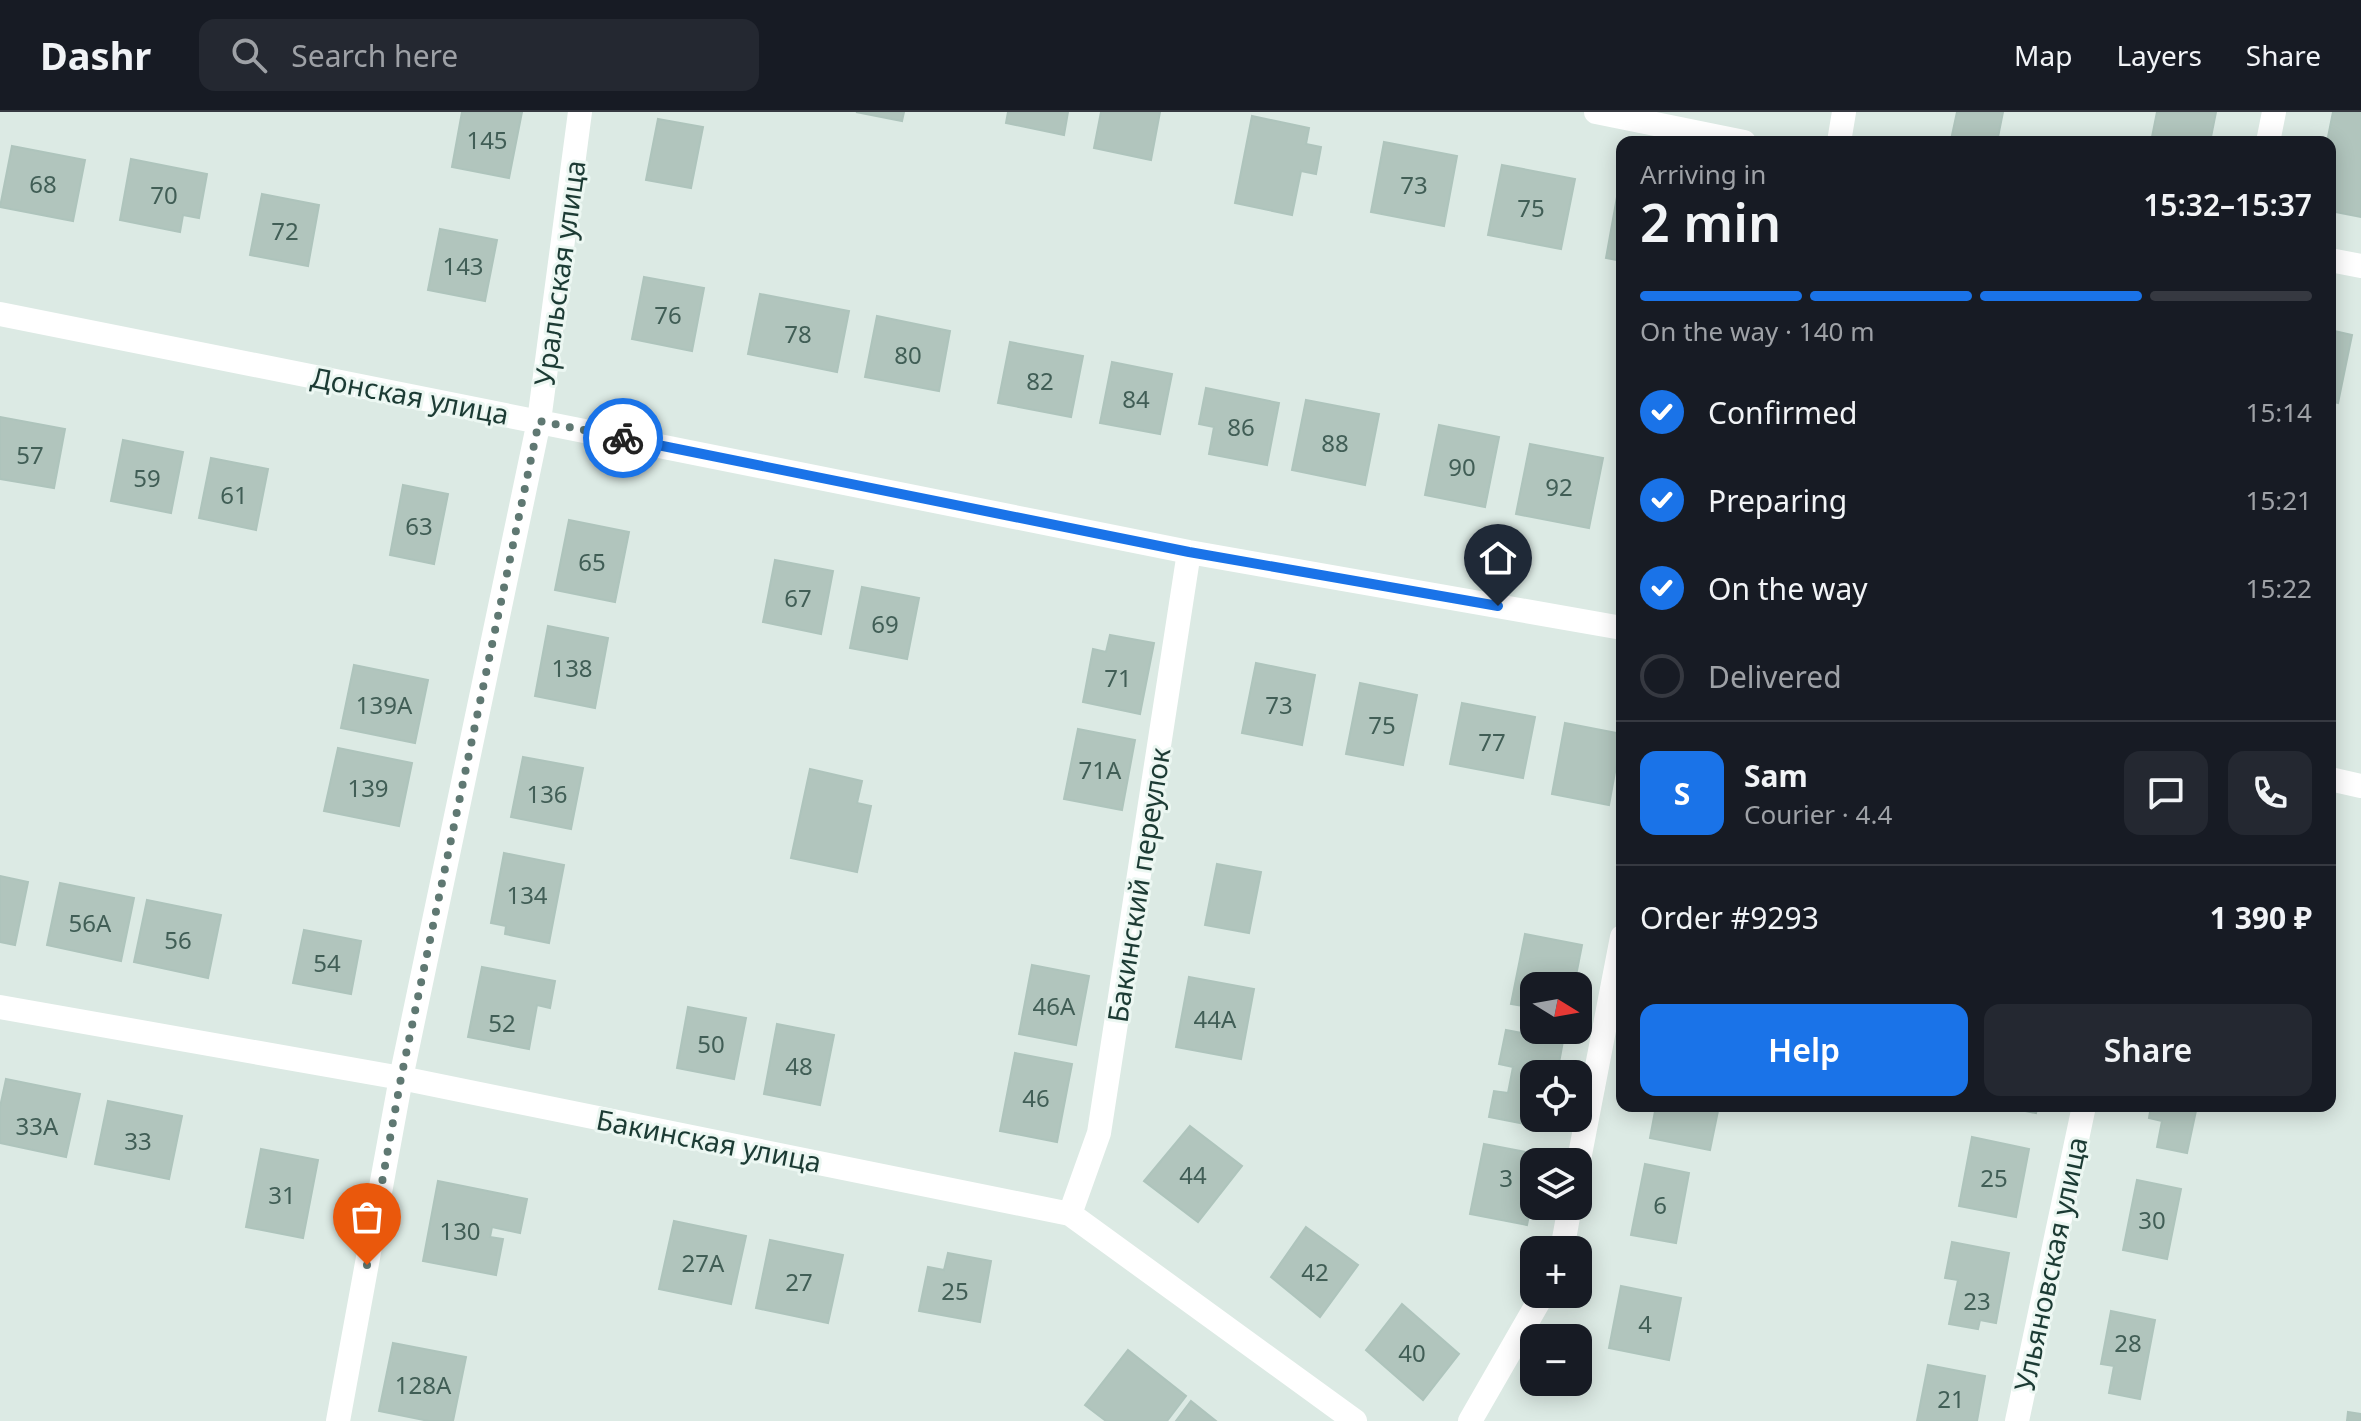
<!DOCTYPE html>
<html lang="en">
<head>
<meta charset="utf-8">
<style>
	:root { --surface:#171b24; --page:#242831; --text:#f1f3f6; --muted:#9ea1a6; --line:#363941; --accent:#1a73e8 }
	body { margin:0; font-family:"Noto Sans",sans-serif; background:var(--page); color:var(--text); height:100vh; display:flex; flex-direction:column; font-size:30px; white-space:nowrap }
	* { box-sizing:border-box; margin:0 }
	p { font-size:26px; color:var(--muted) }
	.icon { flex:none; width:44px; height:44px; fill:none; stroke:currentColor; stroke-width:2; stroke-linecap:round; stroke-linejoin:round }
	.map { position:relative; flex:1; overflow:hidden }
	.drawer { position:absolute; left:1616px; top:24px; width:720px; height:976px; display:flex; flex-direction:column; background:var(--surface); border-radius:16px; box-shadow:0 4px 20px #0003 }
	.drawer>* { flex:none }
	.needle { width:52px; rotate:101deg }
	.fabs { position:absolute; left:1520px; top:860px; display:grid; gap:16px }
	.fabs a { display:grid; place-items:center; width:72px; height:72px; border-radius:16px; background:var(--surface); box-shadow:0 4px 20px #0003; font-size:40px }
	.pin { position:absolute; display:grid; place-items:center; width:68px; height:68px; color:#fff; margin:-82px -34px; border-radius:50% 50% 50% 0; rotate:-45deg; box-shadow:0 0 8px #0007 }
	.pin .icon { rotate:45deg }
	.courier { position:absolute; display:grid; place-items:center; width:80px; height:80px; margin:-40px; border:6px solid #1a73e8; border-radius:50%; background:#fff; color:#222; box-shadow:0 2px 10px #0007 }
	.summary em { font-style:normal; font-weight:600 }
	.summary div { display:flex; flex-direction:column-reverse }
	.summary { display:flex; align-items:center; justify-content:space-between; height:136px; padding:0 24px }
	h1 { font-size:52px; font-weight:600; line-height:60px }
	.bar { display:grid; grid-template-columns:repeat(4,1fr); gap:12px 8px; align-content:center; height:96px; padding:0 24px }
	.bar i { height:10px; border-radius:6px; background:var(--line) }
	.bar .selected { background:var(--accent) }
	.bar p { grid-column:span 4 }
	.line { display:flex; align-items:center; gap:20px; padding:0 24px; border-top:2px solid var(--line) }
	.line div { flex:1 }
	.round { display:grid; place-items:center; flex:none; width:84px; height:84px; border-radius:16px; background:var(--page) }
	ol { padding:0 24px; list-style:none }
	li { display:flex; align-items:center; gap:24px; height:88px }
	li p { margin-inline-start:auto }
	li .icon { padding:8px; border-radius:50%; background:var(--accent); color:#fff; stroke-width:4 }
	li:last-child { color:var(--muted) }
	li i { width:44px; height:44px; border:4px solid var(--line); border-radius:50% }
	.button { display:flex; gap:16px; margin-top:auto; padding:16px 24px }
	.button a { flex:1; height:92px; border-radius:16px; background:var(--accent); color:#fff; font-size:32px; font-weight:600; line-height:92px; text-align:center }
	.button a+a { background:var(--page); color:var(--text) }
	header { display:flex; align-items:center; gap:48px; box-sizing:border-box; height:112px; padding:0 40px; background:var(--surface); border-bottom:2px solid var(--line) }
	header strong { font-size:38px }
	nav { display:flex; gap:44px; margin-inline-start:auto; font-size:28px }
	.search { width:560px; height:72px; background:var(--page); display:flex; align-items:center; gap:20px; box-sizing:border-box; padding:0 28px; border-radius:16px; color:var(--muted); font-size:30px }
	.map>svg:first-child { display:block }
	.building { fill:#b1c5bd; stroke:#aec4bc; stroke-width:2 }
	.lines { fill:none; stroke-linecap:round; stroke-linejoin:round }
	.minor { stroke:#fff; stroke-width:24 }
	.done { stroke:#5f7872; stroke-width:8; stroke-dasharray:0 14.4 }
	.route { stroke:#1a73e8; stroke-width:10 }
	.labels { text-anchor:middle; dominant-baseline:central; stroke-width:6; stroke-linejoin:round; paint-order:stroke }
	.number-label { font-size:24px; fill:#415e56 }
	.street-label { font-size:28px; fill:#1c3b34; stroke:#ecf7f2 }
</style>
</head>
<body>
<header>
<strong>Dashr</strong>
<div class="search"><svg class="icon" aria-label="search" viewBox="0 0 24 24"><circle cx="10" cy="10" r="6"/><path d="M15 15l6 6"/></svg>Search here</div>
<nav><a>Map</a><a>Layers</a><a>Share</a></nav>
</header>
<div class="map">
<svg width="2361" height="1309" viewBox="0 0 2361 1309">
	<rect width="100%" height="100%" fill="#dceae4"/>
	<!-- building -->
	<path class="building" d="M462,0H522L509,66L452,55Z
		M856,0H904L902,9Z
		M1008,0H1068L1064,23L1006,11Z
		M1101,0H1160L1151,48L1094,36Z
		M1957,0H2003L1997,30H1963L1951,28Z
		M2157,0H2216L2210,30H2151Z
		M2333,0H2361V105L2330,99V30H2327Z
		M1252,4L1309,16L1306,32L1321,35L1316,62L1301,59L1292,103L1235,91Z
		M658,7L703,15L691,76L646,68Z
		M1384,30L1457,44L1444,114L1371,100Z
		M12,34L85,48L73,109L0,95Z
		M131,47L207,62L199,106L183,103L180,120L120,108Z
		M1502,53L1575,67L1561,137L1488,123Z
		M262,82L319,93L308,154L250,143Z
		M1617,85L1622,86V149L1606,146Z
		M440,117L497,128L485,189L428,178Z
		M644,165L704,176L692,239L632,227Z
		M760,182L849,199L837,260L748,242Z
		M877,204L950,219L939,279L865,265Z
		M2330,218L2352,223L2338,291L2330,289Z
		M1010,230L1083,244L1071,305L998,291Z
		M1112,250L1172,262L1160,322L1100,311Z
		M1206,276L1279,291L1267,353L1209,342L1214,315L1199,312Z
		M1306,288L1379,302L1365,373L1292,358Z
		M0,305L65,317L54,376L0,367Z
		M1439,313L1499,325L1485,395L1425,383Z
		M123,328L183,340L171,401L111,389Z
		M1530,332L1603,346L1589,416L1516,402Z
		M211,346L268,357L256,418L199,406Z
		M403,373L448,382L434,452L390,443Z
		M569,408L629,420L615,490L555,478Z
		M775,448L833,459L821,522L763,510Z
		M862,475L919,486L907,547L850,536Z
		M548,514L608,526L595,596L535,584Z
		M1110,523L1154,531L1140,602L1083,590L1093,537L1106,540Z
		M1256,551L1315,563L1302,633L1242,621Z
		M354,553L428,568L415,631L341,616Z
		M1360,571L1417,583L1403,653L1346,642Z
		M1462,591L1535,605L1523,666L1450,652Z
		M1565,611L1622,622L1609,693L1552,682Z
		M1078,617L1135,628L1122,698L1064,687Z
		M338,636L412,651L399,714L324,699Z
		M523,645L583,656L571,717L511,705Z
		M810,657L862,669L857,691L871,694L857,760L791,746Z
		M504,741L564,753L549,831L505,822L506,814L491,811Z
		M1217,752L1261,760L1249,821L1205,813Z
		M0,764L28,770L15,833L0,830Z
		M60,771L134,786L121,849L47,833Z
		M147,788L221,803L208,866L134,850Z
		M304,818L361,829L351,882L293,871Z
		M1525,822L1582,833L1574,874H1534V896L1511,892Z
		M1032,853L1089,864L1076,933L1019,922Z
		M482,855L555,869L550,896L537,893L529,937L468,925Z
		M1189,865L1254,877L1241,947L1176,935Z
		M688,895L746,906L734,967L677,956Z
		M777,912L834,923L820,993L764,982Z
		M1506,918L1563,929L1557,962H1534V1006H1548L1546,1016L1489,1005L1494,979L1508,981L1513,955L1499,952Z
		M1015,941L1072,952L1057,1030L1000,1019Z
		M6,967L80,982L66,1045L0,1031V995Z
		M108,989L182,1004L169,1067L95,1052Z
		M1656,994H1719L1710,1038L1650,1026Z
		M2000,994H2038L2036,1001Z
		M2151,994H2197L2187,1041L2157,1035L2162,1009L2149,1006Z
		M1190,1014L1242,1054L1198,1110L1144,1069Z
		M1972,1025L2029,1037L2016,1105L1959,1094Z
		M1484,1032L1541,1043L1540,1050H1534V1079L1527,1113L1470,1102Z
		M261,1037L318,1048L303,1126L246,1115Z
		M1645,1052L1689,1061L1676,1131L1631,1123Z
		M2137,1068L2181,1077L2167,1147L2123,1138Z
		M438,1069L527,1087L520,1121L492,1115L490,1125L503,1127L496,1163L423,1149Z
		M674,1109L746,1124L731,1192L659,1177Z
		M1306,1115L1358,1153L1320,1205L1271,1165Z
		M770,1128L843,1143L828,1211L756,1196Z
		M1952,1130L2009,1141L1996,1211L1980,1208L1978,1217L1949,1212L1958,1168L1945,1166Z
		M948,1141L991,1149L980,1210L919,1199L928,1155L944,1158Z
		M1621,1174L1681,1186L1669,1248L1609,1236Z
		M1402,1192L1459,1242L1423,1288L1366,1238Z
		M2111,1199L2155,1208L2140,1287L2109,1281L2114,1254L2101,1252Z
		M393,1231L466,1245L453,1309H429L379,1299Z
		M1128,1238L1186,1284L1167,1309H1106L1085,1293Z
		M1928,1253L1985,1264L1977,1309H1917Z
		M1191,1289L1216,1309H1176Z
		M2348,1300L2361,1302V1309H2347Z"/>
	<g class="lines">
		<!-- minor -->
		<path class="minor" d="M1596,0L1744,30
			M1839,30L1844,0
			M2268,30L2274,0
			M2330,148L2361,154
			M0,202L1189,440L1622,516
			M2330,667L2361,674
			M0,895L401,966L1070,1102L1355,1309
			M1578,1053L1622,825
			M1070,1102L1099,1021L1189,440
			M1562,1138L1570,1094
			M338,1309L401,966L539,309L580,0
			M1470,1309L1543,1182
			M2017,1309L2084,994"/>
	</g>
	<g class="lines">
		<!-- done -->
		<path class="done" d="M367,1153L401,966L539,309L623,326"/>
		<!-- route -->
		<path class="route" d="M623,326L1189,440L1498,494"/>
	</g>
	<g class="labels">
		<!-- number labels -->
		<g class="number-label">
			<text x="487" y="27">145</text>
			<text x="43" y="71">68</text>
			<text x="1414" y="72">73</text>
			<text x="164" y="82">70</text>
			<text x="1531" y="95">75</text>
			<text x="285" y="118">72</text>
			<text x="463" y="153">143</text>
			<text x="668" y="202">76</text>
			<text x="798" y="221">78</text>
			<text x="908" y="242">80</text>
			<text x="1040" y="268">82</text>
			<text x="1136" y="286">84</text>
			<text x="1241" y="314">86</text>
			<text x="1335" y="330">88</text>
			<text x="30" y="342">57</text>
			<text x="1462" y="354">90</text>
			<text x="147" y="365">59</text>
			<text x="1559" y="374">92</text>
			<text x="234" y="382">61</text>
			<text x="419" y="413">63</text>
			<text x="592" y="449">65</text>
			<text x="798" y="485">67</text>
			<text x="885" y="511">69</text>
			<text x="572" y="555">138</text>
			<text x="1118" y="565">71</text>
			<text x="384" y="592">139А</text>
			<text x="1279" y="592">73</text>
			<text x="1382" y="612">75</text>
			<text x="1492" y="629">77</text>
			<text x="1100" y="657">71А</text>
			<text x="368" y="675">139</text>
			<text x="547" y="681">136</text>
			<text x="527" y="782">134</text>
			<text x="90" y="810">56А</text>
			<text x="178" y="827">56</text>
			<text x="327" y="850">54</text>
			<text x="1054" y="893">46А</text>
			<text x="1215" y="906">44А</text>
			<text x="502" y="910">52</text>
			<text x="711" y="931">50</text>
			<text x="799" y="953">48</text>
			<text x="1036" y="985">46</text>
			<text x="37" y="1013">33А</text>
			<text x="138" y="1028">33</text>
			<text x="1193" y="1062">44</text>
			<text x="1506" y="1065">3</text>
			<text x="1994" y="1065">25</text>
			<text x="282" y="1082">31</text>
			<text x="1660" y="1092">6</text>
			<text x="2152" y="1107">30</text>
			<text x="460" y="1118">130</text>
			<text x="703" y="1150">27А</text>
			<text x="1315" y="1159">42</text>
			<text x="799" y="1169">27</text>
			<text x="955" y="1178">25</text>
			<text x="1977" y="1188">23</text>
			<text x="1645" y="1211">4</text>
			<text x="2128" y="1230">28</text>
			<text x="1412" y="1240">40</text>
			<text x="423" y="1272">128А</text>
			<text x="1951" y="1286">21</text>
		</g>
		<!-- street labels -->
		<g class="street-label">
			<text transform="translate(559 161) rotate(-82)">Уральская улица</text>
			<text transform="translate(410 283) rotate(11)">Донская улица</text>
			<text transform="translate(1138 773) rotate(-81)">Бакинский переулок</text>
			<text transform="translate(709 1028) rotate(11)">Бакинская улица</text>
			<text transform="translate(2050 1152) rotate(-78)">Ульяновская улица</text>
		</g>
	</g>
</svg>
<div class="fabs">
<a><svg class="needle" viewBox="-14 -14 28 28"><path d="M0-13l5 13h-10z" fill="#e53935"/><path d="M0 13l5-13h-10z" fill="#9ea1a6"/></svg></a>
<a><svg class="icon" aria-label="locate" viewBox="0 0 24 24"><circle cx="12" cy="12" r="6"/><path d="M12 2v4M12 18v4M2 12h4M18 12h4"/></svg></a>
<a><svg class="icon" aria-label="layers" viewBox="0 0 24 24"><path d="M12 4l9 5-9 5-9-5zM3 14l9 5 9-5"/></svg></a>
<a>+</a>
<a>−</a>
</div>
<div class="pin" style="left:367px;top:1153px;background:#ea580c"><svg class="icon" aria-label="bag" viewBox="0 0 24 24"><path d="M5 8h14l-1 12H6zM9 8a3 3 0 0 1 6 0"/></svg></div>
<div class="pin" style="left:1498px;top:494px;background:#1f2937"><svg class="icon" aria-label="home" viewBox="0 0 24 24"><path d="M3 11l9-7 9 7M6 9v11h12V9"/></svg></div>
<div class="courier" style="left:623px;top:326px"><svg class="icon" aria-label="bike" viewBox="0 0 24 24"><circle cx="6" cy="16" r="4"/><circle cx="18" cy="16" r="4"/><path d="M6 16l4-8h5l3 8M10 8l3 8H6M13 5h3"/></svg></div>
<section class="drawer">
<div class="summary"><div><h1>2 min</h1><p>Arriving in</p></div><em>15:32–15:37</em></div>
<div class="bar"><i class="selected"></i><i class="selected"></i><i class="selected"></i><i></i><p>On the way · 140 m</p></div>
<ol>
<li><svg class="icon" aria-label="check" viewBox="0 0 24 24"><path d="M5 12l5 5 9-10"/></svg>Confirmed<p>15:14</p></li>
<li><svg class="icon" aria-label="check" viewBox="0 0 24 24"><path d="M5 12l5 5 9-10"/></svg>Preparing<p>15:21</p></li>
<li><svg class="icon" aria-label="check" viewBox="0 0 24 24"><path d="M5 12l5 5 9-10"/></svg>On the way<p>15:22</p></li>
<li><i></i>Delivered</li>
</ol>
<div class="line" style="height:144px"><b class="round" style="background:var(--accent);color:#fff">S</b><div><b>Sam</b><p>Courier · 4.4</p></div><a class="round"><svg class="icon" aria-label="chat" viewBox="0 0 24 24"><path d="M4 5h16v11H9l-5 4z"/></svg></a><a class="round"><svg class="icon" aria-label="phone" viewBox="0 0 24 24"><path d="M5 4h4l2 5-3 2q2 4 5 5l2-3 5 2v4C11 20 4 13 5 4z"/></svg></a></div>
<div class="line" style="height:104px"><div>Order #9293</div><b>1 390 ₽</b></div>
<div class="button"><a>Help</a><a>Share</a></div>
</section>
</div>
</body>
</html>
